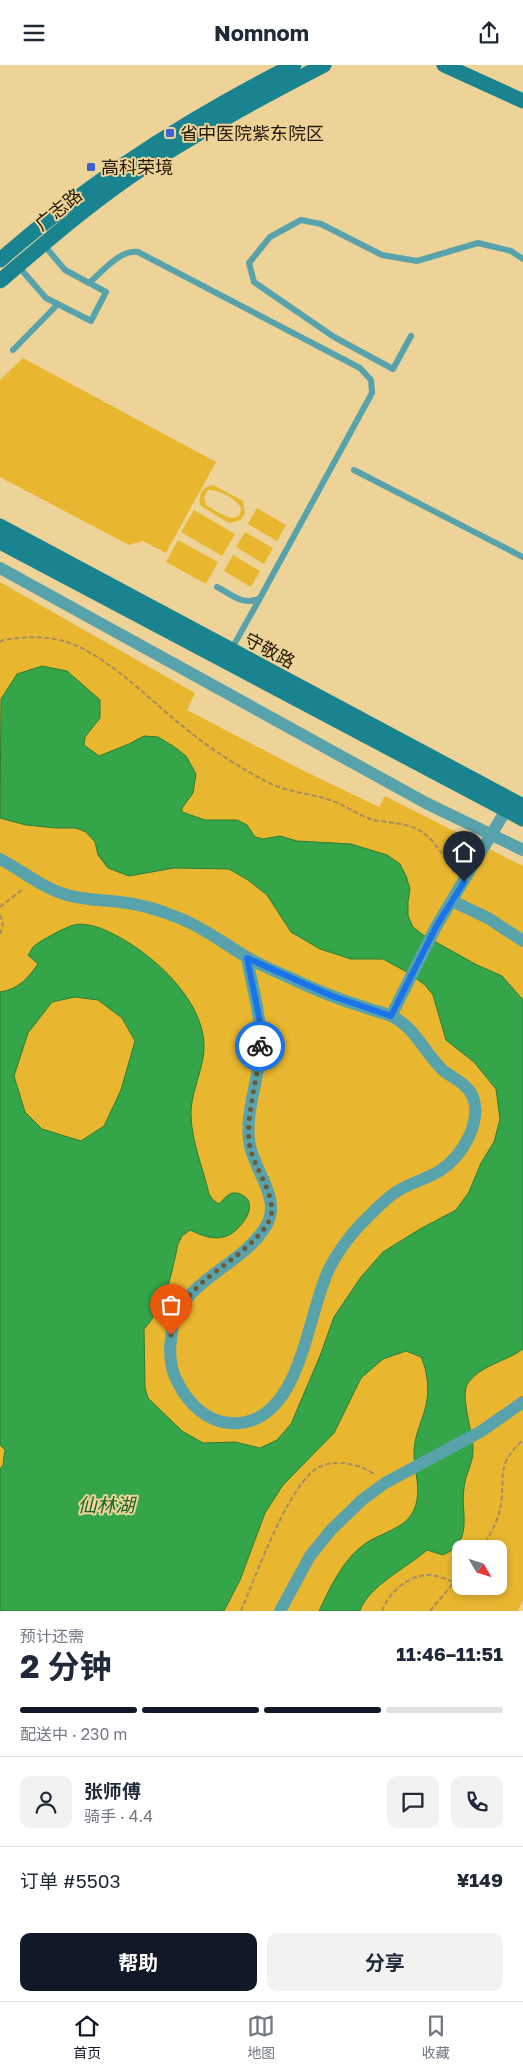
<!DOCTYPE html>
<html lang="zh">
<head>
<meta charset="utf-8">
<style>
	:root { --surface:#fff; --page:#f2f2f3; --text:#1f2937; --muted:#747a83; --line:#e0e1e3; --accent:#111827 }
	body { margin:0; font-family:"Golos Text","Noto Sans SC",sans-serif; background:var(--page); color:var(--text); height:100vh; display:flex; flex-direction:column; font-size:19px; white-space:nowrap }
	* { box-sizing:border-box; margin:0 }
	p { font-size:16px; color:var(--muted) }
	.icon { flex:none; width:28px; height:28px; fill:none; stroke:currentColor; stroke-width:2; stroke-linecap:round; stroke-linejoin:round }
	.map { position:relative; height:1546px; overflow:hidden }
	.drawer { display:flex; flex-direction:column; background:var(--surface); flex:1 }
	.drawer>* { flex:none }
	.needle { width:32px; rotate:128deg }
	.tools { position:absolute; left:452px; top:1475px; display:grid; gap:10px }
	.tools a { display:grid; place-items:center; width:55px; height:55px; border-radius:10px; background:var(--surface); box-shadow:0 2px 8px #0003; font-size:25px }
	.pin { position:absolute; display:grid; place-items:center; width:42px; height:42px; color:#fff; margin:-51px -21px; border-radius:50% 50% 50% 0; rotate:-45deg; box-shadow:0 0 5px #0007 }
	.pin .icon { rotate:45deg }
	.courier { position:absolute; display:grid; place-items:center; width:50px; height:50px; margin:-25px; border:4px solid #1a73e8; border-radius:50%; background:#fff; color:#222; box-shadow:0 1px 6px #0007 }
	.overview em { font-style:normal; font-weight:700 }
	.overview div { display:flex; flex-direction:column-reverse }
	.overview { display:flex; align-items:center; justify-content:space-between; height:85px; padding:0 20px }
	h1 { font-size:32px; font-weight:700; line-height:38px }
	.bar { display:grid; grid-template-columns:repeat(4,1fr); gap:8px 5px; align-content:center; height:60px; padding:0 20px }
	.bar i { height:6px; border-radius:4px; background:var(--line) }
	.bar .current { background:var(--accent) }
	.bar p { grid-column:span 4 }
	.line { display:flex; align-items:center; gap:12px; padding:0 20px; border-top:1px solid var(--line) }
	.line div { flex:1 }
	.round { display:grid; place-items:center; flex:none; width:52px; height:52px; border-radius:10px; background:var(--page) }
	.cta { display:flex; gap:10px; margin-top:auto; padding:10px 20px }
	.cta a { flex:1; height:58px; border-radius:10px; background:var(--accent); color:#fff; font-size:20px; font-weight:700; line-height:58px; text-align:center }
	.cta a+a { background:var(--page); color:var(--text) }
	header { display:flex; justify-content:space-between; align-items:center; height:65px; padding:0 20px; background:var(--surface); font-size:22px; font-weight:700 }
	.tab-bar { display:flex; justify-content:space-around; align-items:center; height:70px; border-top:1px solid var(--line); background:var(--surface); font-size:14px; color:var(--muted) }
	.tab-bar a { display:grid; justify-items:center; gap:2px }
	.tab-bar .current { color:var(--accent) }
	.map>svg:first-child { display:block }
	.green { fill:#e8b62f; fill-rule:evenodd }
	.water { fill:#34a649; stroke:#2f7c34; fill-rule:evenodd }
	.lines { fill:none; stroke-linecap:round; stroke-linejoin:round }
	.path { stroke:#a38f62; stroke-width:2; stroke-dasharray:5 2.5; stroke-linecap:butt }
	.lane { stroke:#58a2ac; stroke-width:6 }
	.street { stroke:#58a2ac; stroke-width:12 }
	.secondary { stroke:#198490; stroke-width:15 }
	.done { stroke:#6a5a37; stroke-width:5; stroke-dasharray:0 9 }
	.route { stroke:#1a73e8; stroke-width:6 }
	.poi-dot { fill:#3c62d3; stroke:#edd398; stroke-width:2 }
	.labels { text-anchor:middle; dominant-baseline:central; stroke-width:4; stroke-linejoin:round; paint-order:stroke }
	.poi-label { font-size:18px; fill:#231903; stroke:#edd398; text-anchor:start }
	.street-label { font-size:18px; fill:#231903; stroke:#edd398 }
	.water-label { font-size:19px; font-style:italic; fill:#196428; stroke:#edd398 }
</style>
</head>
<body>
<header><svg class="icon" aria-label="menu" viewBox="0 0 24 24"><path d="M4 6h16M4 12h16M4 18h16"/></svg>Nomnom<svg class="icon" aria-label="share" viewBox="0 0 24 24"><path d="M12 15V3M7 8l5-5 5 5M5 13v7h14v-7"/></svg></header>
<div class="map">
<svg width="523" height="1546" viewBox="0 0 523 1546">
	<rect width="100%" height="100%" fill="#edd398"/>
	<!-- green -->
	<path class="green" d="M23,293L216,397L166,488L143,476L129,480L0,412V315Z
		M213,420L243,436L245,448L241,455L229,458L201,441C197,431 202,422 213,420ZM208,425C218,424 237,434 241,443C240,464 215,445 206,440L204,433Z
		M257,443L286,460L277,476L248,459Z
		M194,445L235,469L222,491L181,467Z
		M245,467L273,483L264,499L236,482Z
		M178,475L218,497L206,519L166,497Z
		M233,490L260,506L251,522L224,506Z
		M0,517L195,628L187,645L304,706L379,742L385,731L523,801V1535L518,1546H0ZM461,1484H499V1521H461Z"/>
	<!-- water -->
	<path class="water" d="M42,601L67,606L100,635V653L85,672L84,680L99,691L129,679L144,671L158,672L173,681L186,691L196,709L193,728L182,743V747L205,755H237L247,760L255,772L263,774L280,771L297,776L351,779L387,790L400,799L406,811L410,824L408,837V851L413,862L423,870L477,900L502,911L523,935V1284C507,1296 479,1301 468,1318C459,1331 474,1369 473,1386C473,1398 465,1410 464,1423C460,1447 475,1476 443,1490L427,1485C408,1502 367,1522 360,1546H319C331,1521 343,1494 366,1478C381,1468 404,1464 413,1447C423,1427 414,1408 414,1388C414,1372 421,1359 425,1344C430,1328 428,1307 421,1292L406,1286L383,1294L361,1313L334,1368L283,1420L265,1448L240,1515L224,1546H0V1404L3,1400L5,1385L0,1380V927C19,924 28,913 38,899L28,890C30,888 32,883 34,881C40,876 67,861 74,860C81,858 90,860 97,862C142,878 206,932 204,984C203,1006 190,1029 191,1051C192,1078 203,1103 209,1129L213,1135L219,1139C222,1136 226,1131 230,1129C234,1127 239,1128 242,1130C261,1139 240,1166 227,1171C214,1176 200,1170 190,1165L182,1171L178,1179C171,1211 166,1240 144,1264L145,1323L148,1333L182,1366L203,1378L235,1377L260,1383L277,1375L291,1359L320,1291L334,1252L361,1212L383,1187L420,1164L456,1145L469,1127L481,1098L494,1077L500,1054L496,1024L474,997L446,975L433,930L425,920L407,907L383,894H351L320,884L291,867L267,830L248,815L229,804L174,803L129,811L108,803L98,790L95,777L86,767L76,763H56L26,760L0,753L1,634L17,609ZM75,932L98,935L122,953L135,976L121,1025L104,1061L81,1076L42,1064L25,1047L14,1011L28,968L52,937Z"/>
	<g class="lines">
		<!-- path -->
		<path class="path" d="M0,577L3,575C28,571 53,570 77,581C115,598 152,637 185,663C210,684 239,702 267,717C290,729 317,728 340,739C351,744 361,752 374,755C392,759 412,757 427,771C439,781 445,795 454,807
			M0,842L24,823
			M0,850L3,858L0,870
			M482,1484C488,1473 495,1461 499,1449C508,1415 492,1403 523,1375
			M241,1546C256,1510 285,1430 313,1406C330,1392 360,1398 375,1410
			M382,1546C389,1527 409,1509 431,1510C438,1511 446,1514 454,1517
			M430,1546L461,1509"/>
		<!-- lane -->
		<path class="lane" d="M18,201L46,233L91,256L106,227L65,205L44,180
			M89,218C102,207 120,184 138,187L360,303L371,315L372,328L260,533C244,542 231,529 217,522
			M411,271L393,304L334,272L254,217L249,198L270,172L301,155L321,159L382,190L417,196L478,178L511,186L523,194
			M13,285L58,239
			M354,405L523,492
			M231,585L259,535"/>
		<!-- street -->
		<path class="street" d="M0,503L426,738L523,785
			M0,794C23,806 42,823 67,830C84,835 103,835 120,837C140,839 160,845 179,853C203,862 223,878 245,891C258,899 272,905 286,911C311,923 337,934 364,942C373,946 384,947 393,952C416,963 426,991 445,1007C455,1014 468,1020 473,1032C482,1058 462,1091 441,1105C426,1115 408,1118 393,1129C381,1138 371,1149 360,1160C348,1173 337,1188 329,1204C306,1251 301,1363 230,1358C207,1357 188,1338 178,1318C170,1304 169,1289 171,1274C176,1214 240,1205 266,1161C282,1135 255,1106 250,1081C244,1052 257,1020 260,991C263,956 253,926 247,893
			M452,836L488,853L523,876
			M391,951L437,860L506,745
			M280,1546L310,1491L331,1465L362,1435L385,1418L480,1367L523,1337"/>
		<!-- secondary -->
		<path class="secondary" d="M444,0L523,36
			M0,195C90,116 187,54 294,0
			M0,216C47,176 94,135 146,101C203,64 264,31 324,0
			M0,461L523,741
			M0,477L523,754"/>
	</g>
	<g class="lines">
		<!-- done -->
		<path class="done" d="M171,1270C176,1224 225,1205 254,1175C260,1169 268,1161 271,1151C276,1130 254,1103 250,1082C244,1055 259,1011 260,981"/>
		<!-- route -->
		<path class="route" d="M260,981L261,962L247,893L332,931L391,951L437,860L464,817"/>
	</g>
	<!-- markers -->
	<g class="poi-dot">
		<rect x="165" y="63" width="10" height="10" rx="2.5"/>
		<rect x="86" y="97" width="10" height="10" rx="2.5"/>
	</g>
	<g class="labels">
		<!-- poi labels -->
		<g class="poi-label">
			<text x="180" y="68">省中医院紫东院区</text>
			<text x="101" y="102">高科荣境</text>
		</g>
		<!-- street labels -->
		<g class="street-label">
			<text transform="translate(58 144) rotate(-39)">广志路</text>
			<text transform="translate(270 585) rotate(28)">守敬路</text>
		</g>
		<!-- water labels -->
		<g class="water-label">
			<text x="106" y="1439">仙林湖</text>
		</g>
	</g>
</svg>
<div class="tools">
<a><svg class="needle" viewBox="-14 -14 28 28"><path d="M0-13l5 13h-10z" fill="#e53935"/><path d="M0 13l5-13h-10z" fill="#747a83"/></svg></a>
</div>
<div class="pin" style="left:171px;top:1270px;background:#ea580c"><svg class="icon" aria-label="bag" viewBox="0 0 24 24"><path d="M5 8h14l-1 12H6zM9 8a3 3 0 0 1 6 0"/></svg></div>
<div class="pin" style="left:464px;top:817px;background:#1f2937"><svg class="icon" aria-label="home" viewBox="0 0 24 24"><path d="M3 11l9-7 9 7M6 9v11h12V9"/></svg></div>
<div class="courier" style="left:260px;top:981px"><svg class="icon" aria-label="bike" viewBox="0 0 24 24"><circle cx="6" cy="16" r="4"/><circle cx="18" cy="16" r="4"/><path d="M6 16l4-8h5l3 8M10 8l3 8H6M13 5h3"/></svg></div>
</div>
<section class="drawer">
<div class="overview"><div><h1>2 分钟</h1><p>预计还需</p></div><em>11:46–11:51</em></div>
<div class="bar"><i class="current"></i><i class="current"></i><i class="current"></i><i></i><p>配送中 · 230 m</p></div>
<div class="line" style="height:90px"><a class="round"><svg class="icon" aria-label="person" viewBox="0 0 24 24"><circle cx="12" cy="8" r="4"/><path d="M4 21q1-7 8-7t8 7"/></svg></a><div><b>张师傅</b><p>骑手 · 4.4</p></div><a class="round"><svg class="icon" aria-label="chat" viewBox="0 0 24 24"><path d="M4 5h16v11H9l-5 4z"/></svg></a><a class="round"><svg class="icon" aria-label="phone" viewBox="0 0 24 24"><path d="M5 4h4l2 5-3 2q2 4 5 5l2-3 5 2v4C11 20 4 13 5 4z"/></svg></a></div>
<div class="line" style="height:65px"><div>订单 #5503</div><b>¥149</b></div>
<div class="cta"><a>帮助</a><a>分享</a></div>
</section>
<nav class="tab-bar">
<a class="current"><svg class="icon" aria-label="home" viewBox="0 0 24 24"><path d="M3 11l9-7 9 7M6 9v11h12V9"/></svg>首页</a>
<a><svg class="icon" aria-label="map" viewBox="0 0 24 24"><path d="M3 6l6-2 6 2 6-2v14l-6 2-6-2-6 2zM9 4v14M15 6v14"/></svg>地图</a>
<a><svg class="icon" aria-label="saved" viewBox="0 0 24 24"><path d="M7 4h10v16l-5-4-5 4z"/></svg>收藏</a>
</nav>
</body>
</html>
